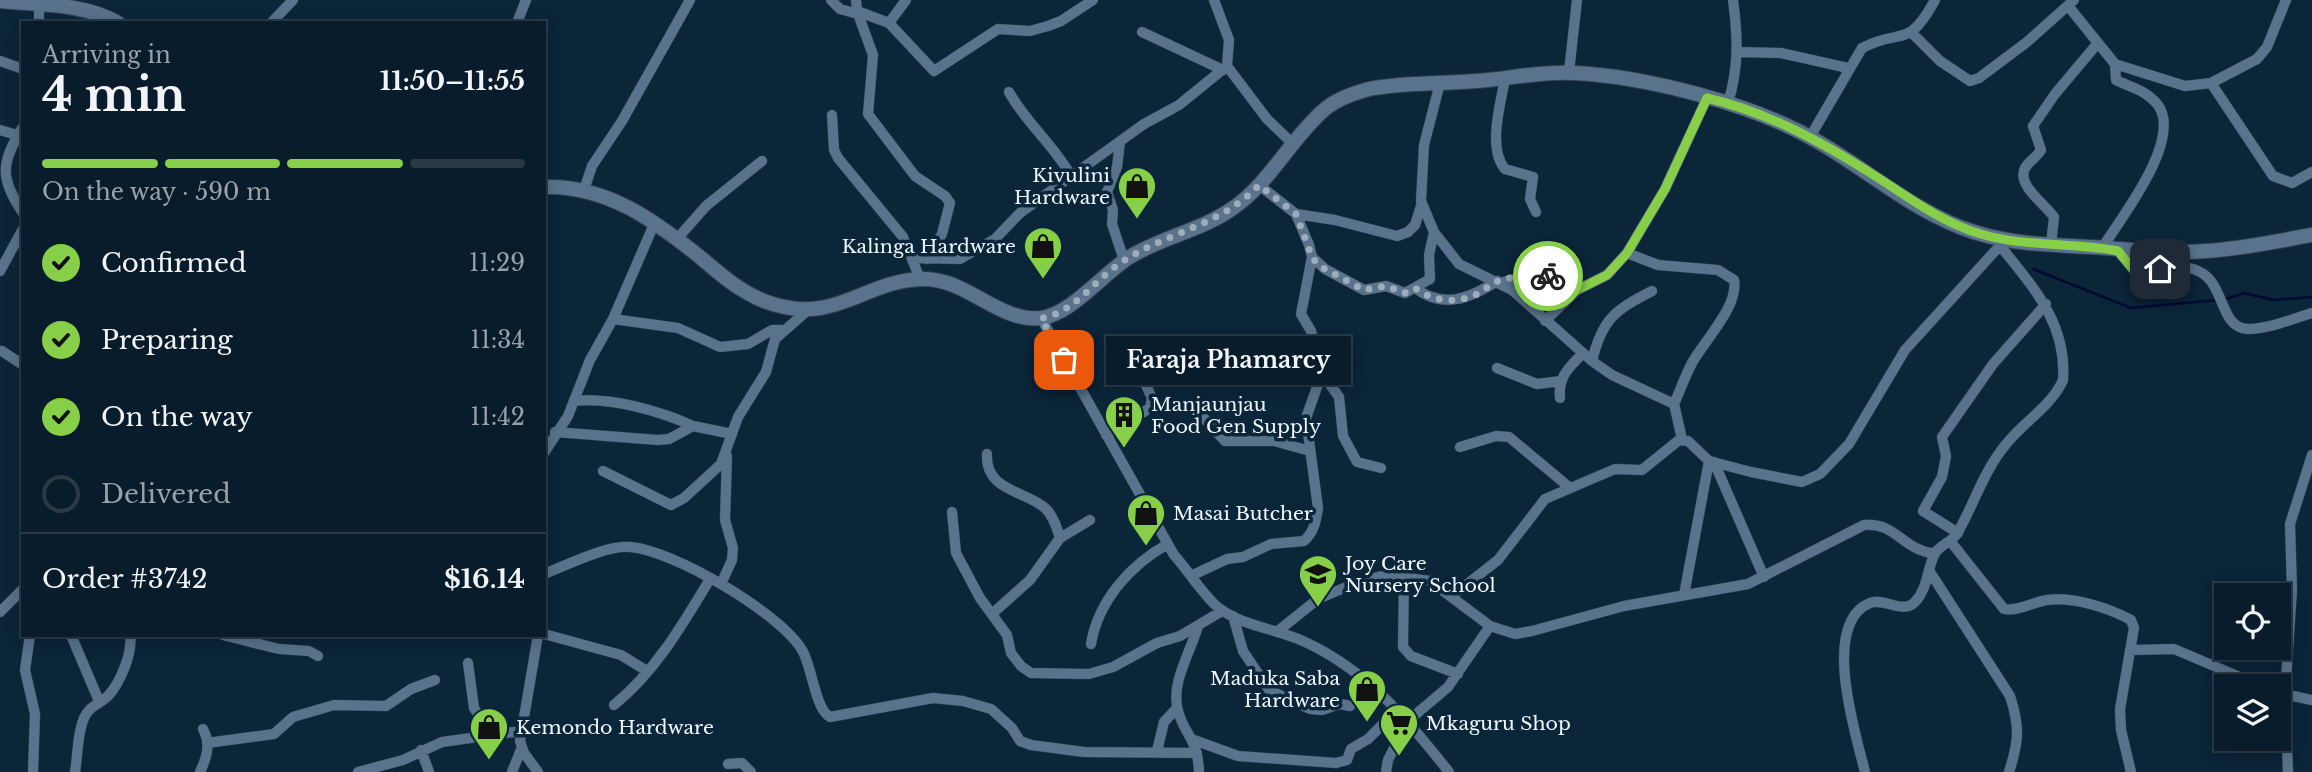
<!DOCTYPE html>
<html lang="en">
<head>
<meta charset="utf-8">
<style>
	:root { --surface:#081c2b; --page:#162937; --text:#f1f3f6; --muted:#98a1a9; --line:#293a47; --accent:#88cf49 }
	body { margin:0; font-family:"Libre Baskerville",serif; background:var(--page); color:var(--text); height:100vh; display:flex; flex-direction:column; font-size:26px; white-space:nowrap }
	* { box-sizing:border-box; margin:0 }
	p { font-size:23px; color:var(--muted) }
	.icon { flex:none; width:38px; height:38px; fill:none; stroke:currentColor; stroke-width:2; stroke-linecap:round; stroke-linejoin:round }
	.map { position:relative; flex:1; overflow:hidden }
	.drawer { position:absolute; left:21px; top:21px; width:525px; height:616px; display:flex; flex-direction:column; background:var(--surface); border-radius:0px; box-shadow:0 4px 18px #0003,0 0 0 2px var(--line) }
	.drawer>* { flex:none }
	.buttons { position:absolute; left:2214px; top:583px; display:grid; gap:14px }
	.buttons a { display:grid; place-items:center; width:77px; height:77px; border-radius:0px; background:var(--surface); box-shadow:0 4px 18px #0003,0 0 0 2px var(--line); font-size:35px }
	.pin { position:absolute; display:grid; place-items:center; width:60px; height:60px; color:#fff; margin:-30px; border-radius:14px; box-shadow:0 4px 10px #0006 }
	.courier { position:absolute; display:grid; place-items:center; width:70px; height:70px; margin:-35px; border:5px solid #88cf49; border-radius:50%; background:#fff; color:#222; box-shadow:0 2px 9px #0007 }
	.bubble { position:absolute; height:49px; border-radius:0px; background:var(--surface); box-shadow:0 4px 18px #0003,0 0 0 2px var(--line); font-size:23px; font-weight:700; line-height:49px; text-align:center }
	.summary em { font-style:normal; font-weight:700 }
	.summary div { display:flex; flex-direction:column-reverse }
	.summary { display:flex; align-items:center; justify-content:space-between; height:119px; padding:0 21px }
	h1 { font-size:46px; font-weight:700; line-height:52px }
	.bar { display:grid; grid-template-columns:repeat(4,1fr); gap:10px 7px; align-content:center; height:84px; padding:0 21px }
	.bar i { height:9px; border-radius:5px; background:var(--line) }
	.bar .selected { background:var(--accent) }
	.bar p { grid-column:span 4 }
	.line { display:flex; align-items:center; gap:18px; padding:0 21px; border-top:2px solid var(--line) }
	.line div { flex:1 }
	ol { padding:0 21px; list-style:none }
	li { display:flex; align-items:center; gap:21px; height:77px }
	li p { margin-inline-start:auto }
	li .icon { padding:7px; border-radius:50%; background:var(--accent); color:#111; stroke-width:4 }
	li:last-child { color:var(--muted) }
	li i { width:38px; height:38px; border:4px solid var(--line); border-radius:50% }
	.map>svg:first-child { display:block }
	.lines { fill:none; stroke-linecap:round; stroke-linejoin:round }
	.stream { stroke:#000a32; stroke-width:2.5 }
	.street-casing { stroke:#344051; stroke-width:11 }
	.secondary-casing { stroke:#344051; stroke-width:16 }
	.street { stroke:#58738b; stroke-width:10 }
	.secondary { stroke:#58738b; stroke-width:14 }
	.done { stroke:#9eadb9; stroke-width:7; stroke-dasharray:0 12.6 }
	.route { stroke:#88cf49; stroke-width:9 }
	.labels { text-anchor:middle; dominant-baseline:central; stroke-width:7; stroke-linejoin:round; paint-order:stroke }
	.poi-label { font-size:19px; fill:#edf6fe; stroke:#0b2539; text-anchor:start }
</style>
</head>
<body>
<div class="map">
<svg width="2312" height="772" viewBox="0 0 2312 772">
	<rect width="100%" height="100%" fill="#0b2539"/>
	<g class="lines">
		<!-- stream -->
		<path class="stream" d="M2033,269L2131,308L2217,300
			M2223,300L2244,293L2274,300L2312,297"/>
		<!-- street casing -->
		<g class="street-casing">
			<path id="street" d="M831,0L840,9L858,14
				M856,0L857,11L889,23L934,71L998,29L1030,31L1048,26L1061,21L1093,0
				M1214,0L1229,40L1227,66L1267,119L1292,143
				M2069,7L2115,64L2185,86L2211,83L2257,59L2267,47L2286,0
				M857,11L873,55L868,114L915,176L945,196L950,203L942,234L927,259
				M39,23V3
				M271,23L293,0
				M517,23L526,0
				M889,23L906,0
				M1142,32L1223,70
				M1912,33L1940,61L1970,81L1979,78L2027,42L2074,0
				M1739,52L1781,53L1848,68
				M0,61L23,69
				M1569,72L1577,0
				M1505,78C1501,103 1487,148 1505,169L1533,177L1530,199L1536,212
				M1440,83L1424,145L1421,201L1434,232L1459,264L1512,290L1592,361L1612,375L1674,404L1682,439
				M2211,83L2273,176L2292,183L2312,172
				M1009,92C1026,123 1054,145 1071,176
				M1728,103C1739,67 1738,37 1733,0
				M832,115L834,150L838,158L903,237L920,279
				M23,127C0,164 0,178 23,213
				M0,130L17,135
				M1810,137L1862,48C1902,27 1907,51 1935,0
				M1120,142L1117,167L1107,192L1113,210L1112,224L1124,260
				M584,190L592,166L622,121L690,0
				M1296,214L1335,220L1397,236L1408,232L1415,225L1421,206
				M677,239L706,206L762,161
				M2051,245L2054,217C2046,205 2016,185 2025,168C2029,161 2037,157 2041,150L2033,126L2055,94L2097,44
				M2102,248C2121,218 2183,140 2158,105C2146,90 2132,88 2116,80L2115,64
				M2118,251L2133,269C2152,274 2173,263 2193,269C2227,278 2217,328 2248,329C2269,329 2292,319 2312,313
				M1627,253L1658,265L1718,270L1734,280C1739,306 1704,341 1692,363C1685,376 1680,391 1674,404
				M1312,257L1325,269L1364,290L1386,286L1405,293L1430,279L1429,255L1434,232
				M914,258L960,259L995,239L1020,213L1144,124L1179,105L1227,66
				M0,271L23,229
				M1500,283C1536,272 1544,273 1577,290
				M1415,288C1443,309 1469,299 1497,281
				M1041,318L1174,555C1188,570 1205,598 1219,608C1242,626 1277,629 1303,641C1367,670 1407,719 1449,772
				M613,319L678,328L720,347L748,344L772,330H782
				M1545,321L1577,290L1607,275L1627,253L1665,189L1707,98
				M2,351L23,365
				M1592,361C1602,319 1615,310 1652,291
				M1497,368L1537,384L1561,381
				M1322,373L1339,397L1343,436L1357,462L1381,468
				M1560,398C1558,376 1569,368 1583,353
				M574,401C611,397 660,411 693,426
				M1201,415L1225,441H1274L1310,451
				M555,432L658,440L669,439L693,426L732,434
				M1106,435L1150,408L1152,398L1143,379
				M1460,447L1496,436L1509,437L1569,487
				M544,453L568,416L590,360L613,319L655,222
				M987,454C985,491 1024,490 1045,508C1053,515 1057,528 1060,538
				M1714,462L1764,577
				M603,471L671,505L684,498L721,464L738,417L766,372L775,339L808,310
				M952,512L956,553L980,598L1007,635L1011,653L1021,666L1031,673L1089,674L1113,667L1157,643L1180,636L1222,611
				M1958,533L1923,511L1942,477L1946,456L1942,437L1993,364L2046,304
				M1951,542L2004,609C2017,612 2033,602 2047,600C2072,596 2109,608 2131,620L2134,628L2120,709L2121,730L2131,772
				M1930,572L2010,696C2020,727 2019,741 2009,772
				M544,574C567,565 607,545 630,547C673,550 780,613 802,650C812,666 815,709 830,717L933,698L963,701L991,709L1012,728L1020,741L1031,745L1084,752L1197,753
				M1193,575L1227,559L1243,557L1271,544L1304,541C1314,532 1316,521 1318,508L1306,418L1322,373L1311,331L1301,314L1312,257L1309,245L1296,214L1259,185
				M1404,576L1403,647L1411,656L1458,674
				M721,584L732,560L733,548L725,520L727,456
				M1684,595L1709,461
				M1452,596L1498,560L1545,499L1615,469L1642,470L1679,440L1688,441L1709,461L1751,472L1802,482L1820,474L1849,444L1905,350L2005,240
				M0,612L23,589
				M993,613L1030,580L1060,538L1090,520
				M1233,616L1243,651L1269,690L1310,709L1322,710L1340,704L1350,706
				M1198,626C1191,652 1170,683 1178,711C1185,736 1198,739 1199,772
				M1278,631L1318,599L1358,582L1386,575L1430,581L1490,626L1515,634L1532,631L1624,606L1748,584L1864,525C1896,522 1901,549 1935,554
				M544,634L621,655L647,671
				M30,635L25,670L35,714L33,772
				M71,635L99,701
				M223,635L279,649L309,651L318,656
				M538,635L520,741L524,753L538,772
				M1091,644C1098,601 1131,564 1168,544
				M2130,650L2174,649L2261,686
				M468,663L474,708L491,734
				M2279,693L2312,700
				M614,705C655,672 683,624 710,579
				M1194,740L1238,756L1336,763L1347,760L1351,749L1368,739L1397,710
				M207,743L274,734L293,717L334,705L386,706L411,689L435,680
				M421,750L429,772
				M1157,751L1164,722L1177,708
				M728,764L742,763L751,772
				M75,772C78,754 77,734 84,718C89,706 100,704 108,696C120,683 133,653 130,635
				M200,772C207,757 211,744 203,729
				M358,772L403,760L442,742L521,731
				M512,772L522,747
				M1386,772L1388,760L1408,721L1448,687L1490,626
				M1865,772C1856,735 1820,623 1870,603C1884,597 1902,615 1915,602C1928,588 1927,569 1935,553C1941,544 1953,542 1958,532C1975,502 1984,470 2007,443C2023,423 2053,404 2063,380C2067,324 2034,288 2001,247
				M2288,772L2285,695L2292,590L2290,524L2312,455"/>
		</g>
		<!-- secondary casing -->
		<g class="secondary-casing">
			<path id="secondary" d="M0,1C38,5 84,3 118,23
				M544,187C606,185 654,220 700,257C720,274 739,291 764,301C834,328 863,280 923,279C966,278 1000,323 1041,318C1071,314 1102,275 1128,258C1161,237 1201,231 1233,208C1270,183 1291,138 1325,109C1337,99 1354,93 1369,89C1403,82 1441,84 1476,81C1508,79 1541,71 1573,73C1644,76 1753,104 1815,140C1867,169 1916,214 1974,232C2011,244 2051,245 2090,247C2129,249 2167,254 2206,251C2241,249 2277,241 2312,235"/>
		</g>
		<!-- street -->
		<use href="#street" class="street"/>
		<!-- secondary -->
		<use href="#secondary" class="secondary"/>
	</g>
	<g class="lines">
		<!-- done -->
		<path class="done" d="M1064,360L1041,318C1070,315 1092,284 1115,267C1160,233 1219,228 1259,185L1296,214L1312,257L1318,265L1364,290L1386,286L1405,293L1415,288C1435,303 1459,304 1481,292C1486,289 1490,284 1495,282C1511,277 1531,272 1548,276"/>
		<!-- route -->
		<path class="route" d="M1548,276L1577,290L1607,275L1627,253L1665,189L1707,98C1767,112 1820,141 1872,174C1901,192 1927,212 1959,226C2009,249 2065,241 2118,251L2133,269H2160"/>
	</g>
	<!-- icons -->
	<defs>
		<g id="shop-pin" transform="scale(2.0125)"><path d="M0 17L-7.5 6A9.5 9.5 0 1 1 7.5 6Z" fill="#88cf49" stroke="#0b2539"/><path d="M-5-2.5h2.3a2.7 3.5 0 0 1 5.4 0H5L5.5 6h-11ZM-1.5-2.5h3a1.5 2.3 0 0 0-3 0Z" fill="#111"/></g>
		<g id="building-pin" transform="scale(2.0125)"><path d="M0 17L-7.5 6A9.5 9.5 0 1 1 7.5 6Z" fill="#88cf49" stroke="#0b2539"/><path d="M-4-6H4V6H1V3H-1V6H-4ZM-2.5-4.3h1.7v1.8h-1.7ZM.8-4.3h1.7v1.8H.8ZM-2.5-1h1.7V.8h-1.7ZM.8-1h1.7V.8H.8Z" fill="#111"/></g>
		<g id="school-pin" transform="scale(2.0125)"><path d="M0 17L-7.5 6A9.5 9.5 0 1 1 7.5 6Z" fill="#88cf49" stroke="#0b2539"/><path d="M0-5L7-2L0 1L-7-2ZM-4 1L0 2.5L4 1V4Q0 6-4 4Z" fill="#111"/></g>
		<g id="supermarket-pin" transform="scale(2.0125)"><path d="M0 17L-7.5 6A9.5 9.5 0 1 1 7.5 6Z" fill="#88cf49" stroke="#0b2539"/><path d="M-6-5.5h2.5l.6 2H6L4.5 2H-2.5L-4.4-4H-6ZM-1.5 3.2a1.3 1.3 0 1 0 .1 0ZM3 3.2a1.3 1.3 0 1 0 .1 0Z" fill="#111"/></g>
	</defs>
	<g fill-rule="evenodd">
		<use href="#shop-pin" x="1137" y="186"/>
		<use href="#shop-pin" x="1043" y="246"/>
		<use href="#building-pin" x="1124" y="415"/>
		<use href="#shop-pin" x="1146" y="513"/>
		<use href="#school-pin" x="1318" y="574"/>
		<use href="#shop-pin" x="1367" y="689"/>
		<use href="#supermarket-pin" x="1399" y="723"/>
		<use href="#shop-pin" x="489" y="727"/>
	</g>
	<g class="labels">
		<!-- poi labels -->
		<g class="poi-label">
			<text x="1110" y="175" text-anchor="end">Kivulini<tspan x="1110" dy="22">Hardware</tspan></text>
			<text x="1016" y="246" text-anchor="end">Kalinga Hardware</text>
			<text x="1151" y="404">Manjaunjau<tspan x="1151" dy="22">Food Gen Supply</tspan></text>
			<text x="1173" y="513">Masai Butcher</text>
			<text x="1345" y="563">Joy Care<tspan x="1345" dy="22">Nursery School</tspan></text>
			<text x="1340" y="678" text-anchor="end">Maduka Saba<tspan x="1340" dy="22">Hardware</tspan></text>
			<text x="1426" y="723">Mkaguru Shop</text>
			<text x="516" y="727">Kemondo Hardware</text>
		</g>
	</g>
</svg>
<div class="buttons">
<a><svg class="icon" aria-label="locate" viewBox="0 0 24 24"><circle cx="12" cy="12" r="6"/><path d="M12 2v4M12 18v4M2 12h4M18 12h4"/></svg></a>
<a><svg class="icon" aria-label="layers" viewBox="0 0 24 24"><path d="M12 4l9 5-9 5-9-5zM3 14l9 5 9-5"/></svg></a>
</div>
<div class="pin" style="left:1064px;top:360px;background:#ea580c"><svg class="icon" aria-label="bag" viewBox="0 0 24 24"><path d="M5 8h14l-1 12H6zM9 8a3 3 0 0 1 6 0"/></svg></div>
<div class="pin" style="left:2160px;top:269px;background:#1f2937"><svg class="icon" aria-label="home" viewBox="0 0 24 24"><path d="M3 11l9-7 9 7M6 9v11h12V9"/></svg></div>
<div class="courier" style="left:1548px;top:276px"><svg class="icon" aria-label="bike" viewBox="0 0 24 24"><circle cx="6" cy="16" r="4"/><circle cx="18" cy="16" r="4"/><path d="M6 16l4-8h5l3 8M10 8l3 8H6M13 5h3"/></svg></div>
<div class="bubble" style="left:1106px;top:336px;width:245px">Faraja Phamarcy</div>
<section class="drawer">
<div class="summary"><div><h1>4 min</h1><p>Arriving in</p></div><em>11:50–11:55</em></div>
<div class="bar"><i class="selected"></i><i class="selected"></i><i class="selected"></i><i></i><p>On the way · 590 m</p></div>
<ol>
<li><svg class="icon" aria-label="check" viewBox="0 0 24 24"><path d="M5 12l5 5 9-10"/></svg>Confirmed<p>11:29</p></li>
<li><svg class="icon" aria-label="check" viewBox="0 0 24 24"><path d="M5 12l5 5 9-10"/></svg>Preparing<p>11:34</p></li>
<li><svg class="icon" aria-label="check" viewBox="0 0 24 24"><path d="M5 12l5 5 9-10"/></svg>On the way<p>11:42</p></li>
<li><i></i>Delivered</li>
</ol>
<div class="line" style="height:91px"><div>Order #3742</div><b>$16.14</b></div>
</section>
</div>
</body>
</html>
